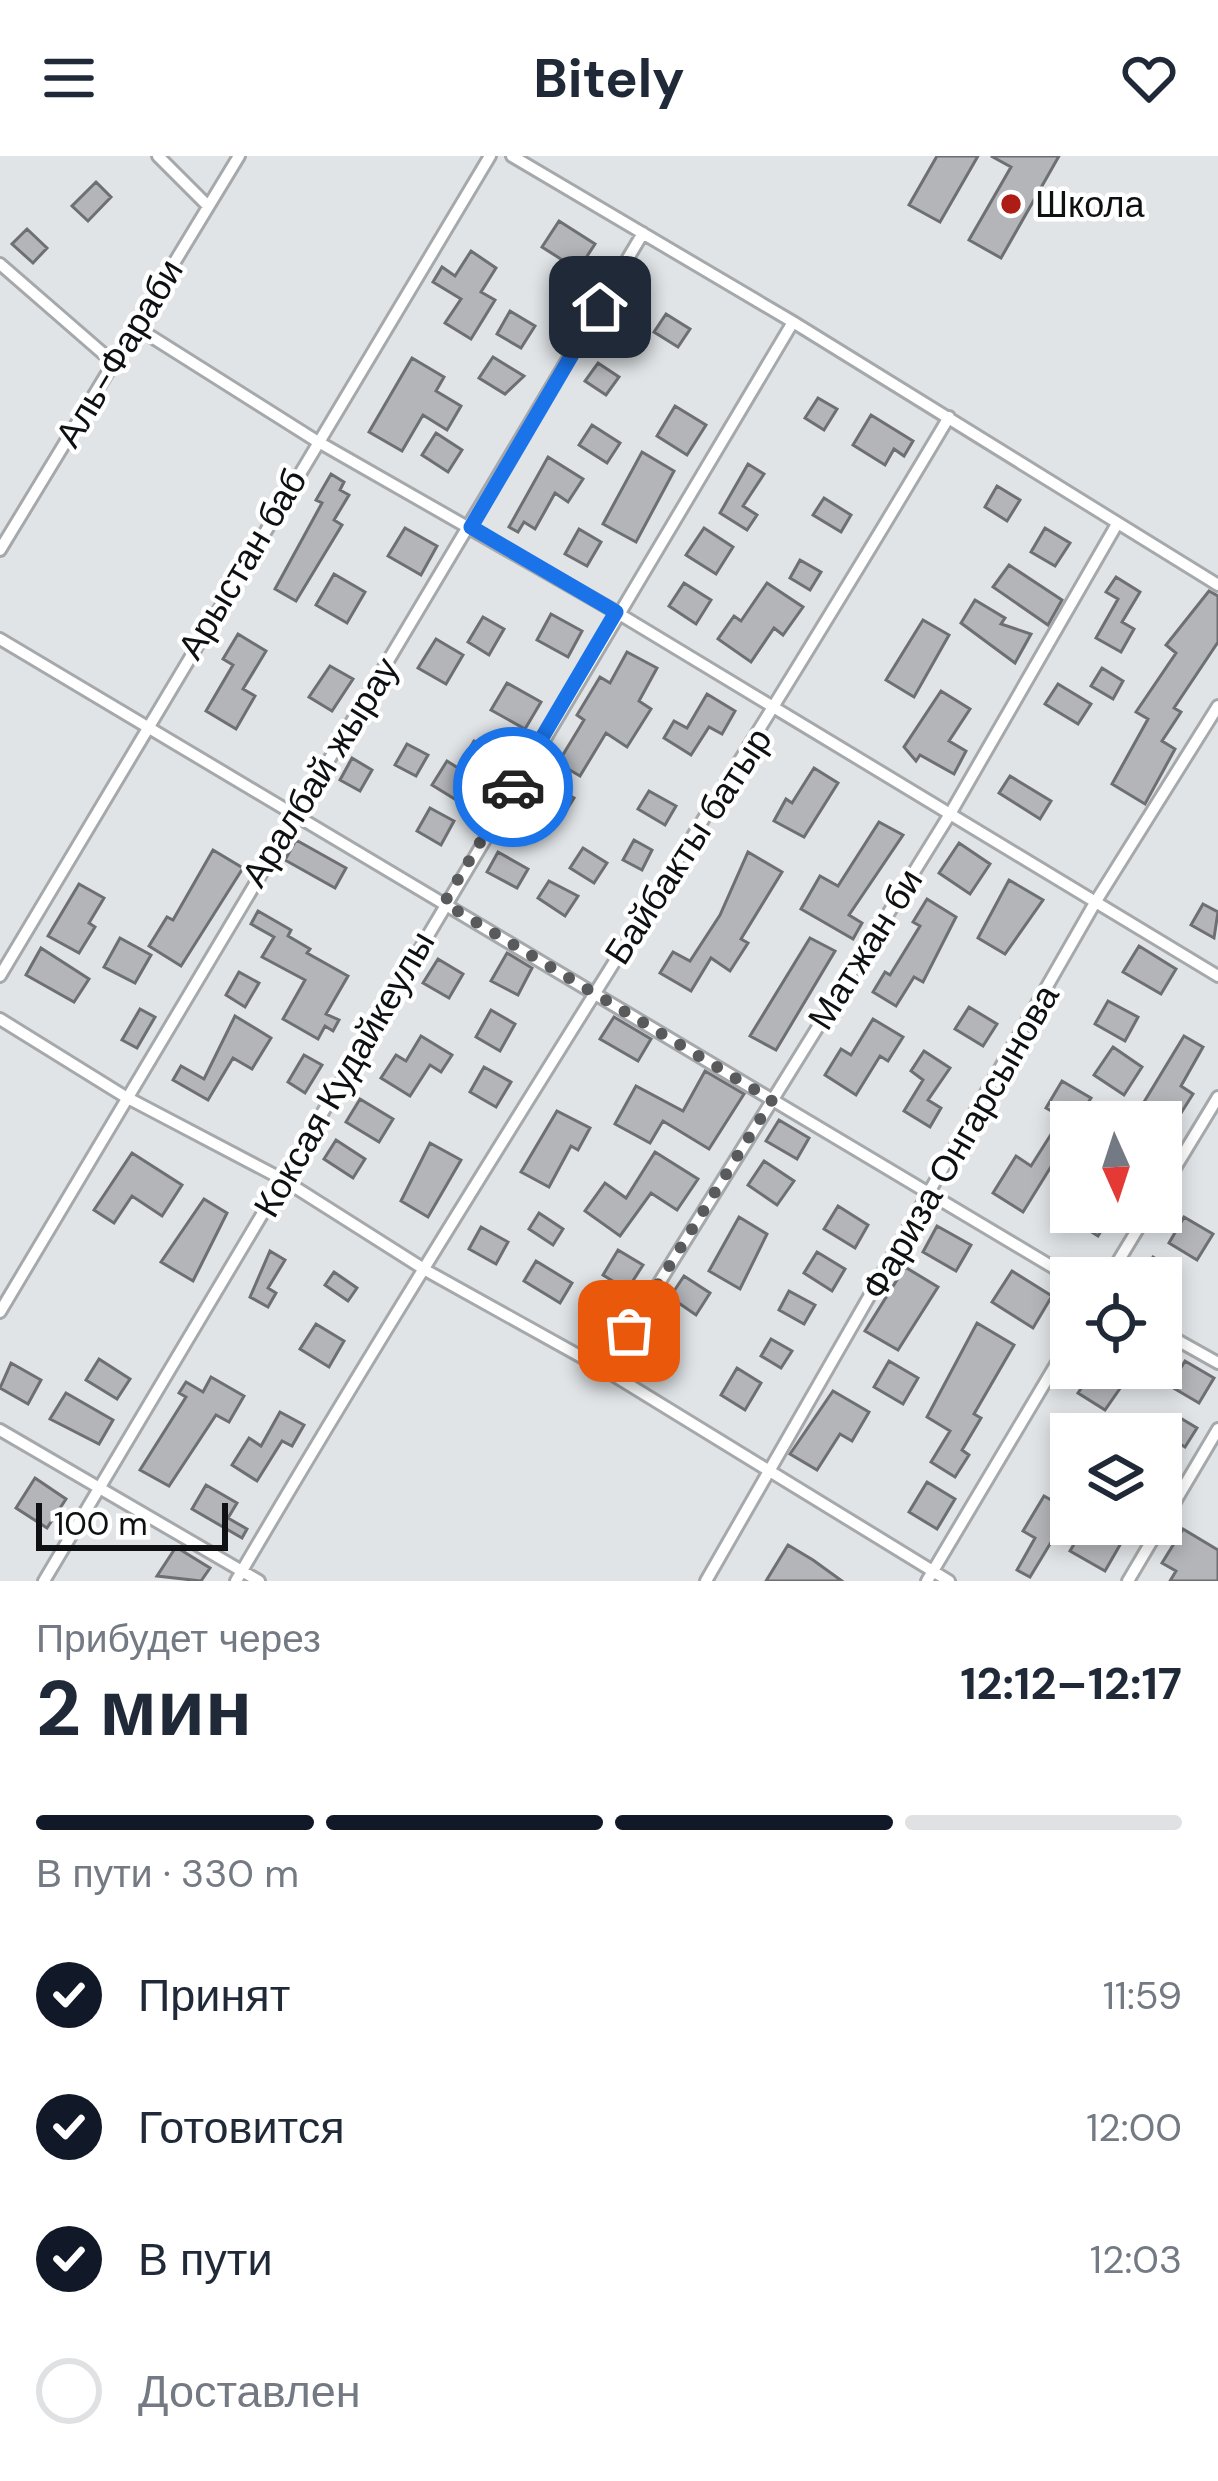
<!DOCTYPE html>
<html lang="ru">
<head>
<meta charset="utf-8">
<style>
	:root { --surface:#fff; --page:#f2f2f3; --text:#1f2937; --muted:#747a83; --line:#e0e1e3; --accent:#111827 }
	body { margin:0; font-family:"DM Sans",sans-serif; background:var(--page); color:var(--text); height:100vh; display:flex; flex-direction:column; font-size:45px; white-space:nowrap }
	* { box-sizing:border-box; margin:0 }
	p { font-size:39px; color:var(--muted) }
	.icon { flex:none; width:66px; height:66px; fill:none; stroke:currentColor; stroke-width:2; stroke-linecap:round; stroke-linejoin:round }
	.map { position:relative; height:1425px; overflow:hidden }
	.drawer { display:flex; flex-direction:column; background:var(--surface); flex:1 }
	.drawer>* { flex:none }
	.needle { width:78px; rotate:177deg }
	.fabs { position:absolute; left:1050px; top:945px; display:grid; gap:24px }
	.fabs a { display:grid; place-items:center; width:132px; height:132px; border-radius:0px; background:var(--surface); box-shadow:0 6px 18px #0003; font-size:60px }
	.scale { position:absolute; left:36px; bottom:30px; width:192px; box-sizing:border-box; padding-left:12px; border:6px solid #0e1011; border-top:0; font-size:33px; line-height:42px; white-space:nowrap; color:#0e1011; -webkit-text-stroke:9px #fff; paint-order:stroke }
	.pin { position:absolute; display:grid; place-items:center; width:102px; height:102px; color:#fff; margin:-51px; border-radius:24px; box-shadow:0 6px 18px #0006 }
	.courier { position:absolute; display:grid; place-items:center; width:120px; height:120px; margin:-60px; border:9px solid #1a73e8; border-radius:50%; background:#fff; color:#222; box-shadow:0 3px 15px #0007 }
	.head em { font-style:normal; font-weight:700 }
	.head div { display:flex; flex-direction:column-reverse }
	.head { display:flex; align-items:center; justify-content:space-between; height:204px; padding:0 36px }
	h1 { font-size:78px; font-weight:700; line-height:90px }
	.bar { display:grid; grid-template-columns:repeat(4,1fr); gap:18px 12px; align-content:center; height:144px; padding:0 36px }
	.bar i { height:15px; border-radius:9px; background:var(--line) }
	.bar .current { background:var(--accent) }
	.bar p { grid-column:span 4 }
	ol { padding:0 36px; list-style:none }
	li { display:flex; align-items:center; gap:36px; height:132px }
	li p { margin-inline-start:auto }
	li .icon { padding:12px; border-radius:50%; background:var(--accent); color:#fff; stroke-width:4 }
	li:last-child { color:var(--muted) }
	li i { width:66px; height:66px; border:6px solid var(--line); border-radius:50% }
	header { display:flex; justify-content:space-between; align-items:center; height:156px; padding:0 36px; background:var(--surface); font-size:54px; font-weight:700 }
	.map>svg:first-child { display:block }
	.building { fill:#b3b5b9; stroke:#6d6f72; stroke-width:3 }
	.lines { fill:none; stroke-linecap:round; stroke-linejoin:round }
	.street-casing { stroke:#a5a9ab; stroke-width:16 }
	.street { stroke:#fff; stroke-width:10 }
	.done { stroke:#585a5c; stroke-width:12; stroke-dasharray:0 21.6 }
	.route { stroke:#1a73e8; stroke-width:15 }
	.poi-dot { fill:#ad1c15; stroke:#fff; stroke-width:4.5 }
	.labels { text-anchor:middle; dominant-baseline:central; stroke-width:9; stroke-linejoin:round; paint-order:stroke }
	.poi-label { font-size:36px; fill:#0e1011; stroke:#fff; text-anchor:start }
	.street-label { font-size:36px; fill:#0e1011; stroke:#fff }
</style>
</head>
<body>
<header><svg class="icon" aria-label="menu" viewBox="0 0 24 24"><path d="M4 6h16M4 12h16M4 18h16"/></svg>Bitely<svg class="icon" aria-label="heart" viewBox="0 0 24 24"><path d="M12 20l-8-8c-3-5 5-10 8-4 3-6 11-1 8 4z"/></svg></header>
<div class="map">
<svg width="1218" height="1425" viewBox="0 0 1218 1425">
	<rect width="100%" height="100%" fill="#e0e4e6"/>
	<!-- building -->
	<path class="building" d="M937,0H978L940,66L909,49Z
		M991,0H1059L1001,102L969,84L1011,11Z
		M96,26L111,41L88,65L72,50Z
		M559,65L595,88L578,114L542,91Z
		M27,73L47,92L33,107L12,88Z
		M471,95L496,112L481,136L495,144L471,183L445,167L461,143L433,126L442,111L455,120Z
		M626,153L643,164L626,189L609,178Z
		M510,155L535,170L521,192L497,178Z
		M666,158L690,173L678,191L654,176Z
		M493,201L524,220L505,238L479,222Z
		M412,202L444,221L436,235L461,250L447,274L423,259L402,295L369,276Z
		M598,207L619,221L606,239L585,225Z
		M818,242L837,253L824,274L805,262Z
		M675,250L706,269L687,299L657,280Z
		M871,259L913,285L904,300L894,293L885,309L853,289Z
		M592,269L620,287L607,307L579,289Z
		M436,277L462,294L448,316L422,299Z
		M642,296L674,315L636,386L603,368Z
		M548,301L583,323L568,346L555,337L535,373L524,366L518,376L509,371Z
		M748,308L764,318L743,350L757,359L747,374L720,357Z
		M331,318L344,326L340,334L349,339L334,364L342,369L296,445L275,433L322,347L316,344Z
		M997,330L1020,344L1007,365L985,351Z
		M824,342L851,359L841,376L813,359Z
		M405,372L437,390L421,419L388,400Z
		M704,372L733,391L716,418L686,399Z
		M1045,372L1070,387L1055,410L1031,396Z
		M579,373L601,386L587,410L565,398Z
		M800,404L821,416L810,434L790,422Z
		M1009,409L1062,444L1048,469L993,431Z
		M334,418L365,436L347,467L316,449Z
		M1116,421L1140,436L1122,466L1134,473L1121,496L1096,482L1118,443L1106,436Z
		M684,427L711,444L696,468L669,450Z
		M767,427L803,451L783,479L774,472L751,506L718,483L734,460L741,465Z
		M1209,435L1218,440V486L1174,552L1181,556L1162,585L1175,593L1145,648L1112,628L1148,563L1136,556L1176,497L1166,489Z
		M975,444L1005,462L1001,468L1031,478L1015,507L961,467Z
		M551,458L582,475L568,501L537,484Z
		M483,461L504,473L489,499L468,486Z
		M923,464L949,479L914,541L886,524Z
		M238,478L266,495L243,533L255,540L236,573L206,555L233,509L223,503Z
		M436,483L463,499L446,528L418,512Z
		M627,496L657,512L639,545L651,553L627,591L606,577L580,620L558,607L584,564L577,559L600,521L610,527Z
		M330,510L353,523L332,555L309,541Z
		M1102,512L1123,525L1113,543L1091,530Z
		M507,527L541,546L525,573L491,554Z
		M1058,528L1091,548L1078,568L1045,548Z
		M941,535L970,553L949,585L966,595L954,618L920,599L916,605L904,591Z
		M707,538L735,555L722,578L709,571L691,599L664,582L674,565L687,572Z
		M474,585L499,600L466,650L432,629L447,605L458,612Z
		M407,588L428,599L416,620L395,609Z
		M352,602L372,614L360,635L340,624Z
		M814,612L838,627L804,681L774,665L786,643L792,647Z
		M1010,620L1051,645L1040,663L999,637Z
		M545,625L574,642L559,666L530,649Z
		M649,635L676,650L665,669L638,653Z
		M430,652L454,665L441,689L417,675Z
		M879,666L903,679L849,759L862,767L853,783L801,753L820,720L838,730Z
		M296,684L346,712L335,732L285,704Z
		M634,684L652,694L642,714L623,704Z
		M959,687L990,708L970,738L939,717Z
		M583,692L607,707L594,727L570,712Z
		M213,694L243,712L181,810L149,790L167,761L173,764Z
		M498,696L528,713L517,732L487,716Z
		M748,696L782,716L741,783L748,787L730,815L711,802L691,835L660,817L673,796L690,805L720,759Z
		M1009,724L1043,744L1005,798L978,782Z
		M549,725L578,740L565,760L538,742Z
		M79,728L104,742L89,767L95,771L79,797L48,780Z
		M927,743L956,761L923,826L914,821L896,850L873,836L885,816L890,819L920,770L913,766Z
		M1203,748L1218,756L1214,782L1191,769Z
		M258,755L291,774L288,780L310,793L307,797L348,820L326,858L339,864L333,875L325,870L318,883L283,863L305,824L262,801L274,781L251,768Z
		M120,782L151,799L135,827L104,811Z
		M810,782L835,795L776,894L750,880Z
		M1139,790L1176,813L1161,838L1123,816Z
		M41,792L89,823L74,846L26,819Z
		M507,797L532,812L518,839L491,825Z
		M438,803L463,818L449,842L423,827Z
		M239,816L259,827L245,851L226,839Z
		M1108,845L1138,861L1125,885L1095,868Z
		M969,851L997,868L983,890L955,873Z
		M140,853L155,861L137,892L122,884Z
		M491,854L515,868L500,895L476,881Z
		M235,860L271,882L252,913L233,902L208,944L173,924L181,910L204,923Z
		M614,861L651,883L638,905L600,883Z
		M873,863L903,881L888,905L880,900L856,939L825,919L841,893L851,899Z
		M421,880L452,899L441,916L430,909L410,940L381,922L396,899L406,905Z
		M1184,880L1203,891L1181,930L1193,938L1176,965L1144,946Z
		M1113,891L1142,911L1124,939L1094,919Z
		M924,895L950,912L928,944L941,952L930,971L904,955L923,924L911,915Z
		M304,899L322,909L305,937L288,926Z
		M484,911L511,926L496,951L470,936Z
		M705,915L744,938L709,993L663,965L650,987L615,968L636,930L683,955Z
		M1062,925L1091,942L1076,966H1071V1021L1052,1009L1023,1056L993,1037L1016,1000L1031,1010L1062,961L1046,952Z
		M360,943L393,963L379,986L346,966Z
		M557,955L590,972L578,994L571,990L549,1031L521,1016Z
		M779,964L809,982L797,1003L766,985Z
		M336,984L365,1003L353,1022L324,1003Z
		M430,987L461,1004L428,1061L401,1045Z
		M655,996L698,1023L677,1054L651,1037L620,1080L585,1055L605,1027L626,1042Z
		M132,997L182,1029L162,1060L132,1040L114,1067L94,1054Z
		M764,1005L794,1025L777,1049L748,1029Z
		M204,1043L227,1057L193,1125L161,1106Z
		M838,1050L868,1069L855,1092L824,1073Z
		M1083,1056L1110,1061L1098,1080L1077,1067Z
		M539,1057L563,1073L553,1089L529,1073Z
		M739,1061L767,1078L740,1133L709,1115Z
		M1184,1061L1213,1078L1197,1104L1169,1087Z
		M937,1070L971,1089L956,1115L923,1096Z
		M481,1071L508,1086L496,1108L469,1093Z
		M618,1094L643,1109L627,1134L603,1119Z
		M270,1095L285,1104L268,1132L276,1137L268,1151L250,1141Z
		M817,1096L845,1113L832,1135L804,1117Z
		M1153,1101L1177,1117L1161,1143V1122H1139Z
		M536,1105L572,1127L560,1147L524,1125Z
		M905,1111L938,1131L898,1194L865,1175Z
		M1012,1115L1052,1140L1033,1172L992,1146Z
		M334,1116L357,1132L348,1145L325,1129Z
		M684,1120L710,1137L696,1159L670,1141Z
		M789,1135L815,1149L804,1168L779,1154Z
		M649,1162L677,1181L665,1199L637,1180Z
		M977,1167L1014,1189L974,1258L981,1262L962,1294L969,1299L955,1321L931,1306L950,1275L927,1261Z
		M316,1168L344,1185L329,1211L300,1193Z
		M771,1183L792,1195L781,1212L761,1200Z
		M99,1203L130,1223L117,1243L86,1224Z
		M889,1205L918,1222L903,1248L874,1231Z
		M1185,1205L1214,1222L1199,1247L1170,1230Z
		M11,1207L41,1224L28,1248L0,1232Z
		M737,1212L761,1227L745,1254L721,1239Z
		M1094,1213L1121,1231L1105,1254L1078,1237Z
		M211,1221L244,1240L229,1266L216,1259L169,1330L140,1314L186,1241L179,1237L186,1226L203,1236Z
		M833,1235L869,1256L852,1285L840,1278L817,1314L790,1298Z
		M66,1237L113,1264L99,1288L50,1263Z
		M280,1256L304,1269L292,1290L282,1285L257,1325L232,1309L249,1282L261,1290Z
		M1177,1260L1197,1272L1185,1291L1165,1279Z
		M35,1322L66,1343L47,1372L16,1352Z
		M927,1326L955,1343L937,1373L909,1356Z
		M1065,1327L1071,1331L1070,1355L1030,1421L1017,1414L1035,1382L1023,1375L1044,1340L1053,1345Z
		M206,1329L237,1347L228,1362L247,1373L242,1382L192,1353Z
		M1086,1368H1132L1105,1415L1070,1395Z
		M1183,1373L1218,1394V1425H1170L1176,1415L1162,1407Z
		M788,1389L813,1404L842,1425H766Z
		M176,1391L210,1412L201,1425L157,1420Z"/>
	<g class="lines">
		<!-- street casing -->
		<g class="street-casing">
			<path id="street" d="M158,0L207,49
				M512,0L793,166L1218,429
				M0,108L114,207
				M136,171L315,284L616,456L1218,820
				M0,394L239,0
				M0,483L1071,1122
				M0,820L490,0
				M0,863L124,940L282,1023L427,1115L605,1214L949,1425
				M1161,1035L1218,941
				M1108,1122L1148,1056
				M0,1156L643,77
				M1161,1175L1218,1207
				M605,1214L950,658L1117,368
				M0,1274L259,1425
				M44,1425L793,166
				M236,1425C466,1032 717,652 949,261
				M706,1425L1096,745L1218,550
				M927,1425L1071,1183
				M1128,1425L1218,1273"/>
		</g>
		<!-- street -->
		<use href="#street" class="street"/>
	</g>
	<g class="lines">
		<!-- done -->
		<path class="done" d="M513,631L444,747L772,944L629,1175"/>
		<!-- route -->
		<path class="route" d="M513,631L616,456L471,371L600,151"/>
	</g>
	<!-- markers -->
	<circle class="poi-dot" cx="1011" cy="48" r="12"/>
	<g class="labels">
		<!-- poi labels -->
		<g class="poi-label">
			<text x="1035" y="48">Школа</text>
		</g>
		<!-- street labels -->
		<g class="street-label">
			<text transform="translate(119 197) rotate(-59)">Аль-Фараби</text>
			<text transform="translate(242 408) rotate(-59)">Арыстан баб</text>
			<text transform="translate(320 616) rotate(-58)">Аралбай жырау</text>
			<text transform="translate(688 690) rotate(-57)">Байбакты батыр</text>
			<text transform="translate(865 793) rotate(-58)">Матжан би</text>
			<text transform="translate(344 918) rotate(-60)">Коксая Кудайкеулы</text>
			<text transform="translate(960 986) rotate(-60)">Фариза Онгарсынова</text>
		</g>
	</g>
</svg>
<div class="fabs">
<a><svg class="needle" viewBox="-14 -14 28 28"><path d="M0-13l5 13h-10z" fill="#e53935"/><path d="M0 13l5-13h-10z" fill="#747a83"/></svg></a>
<a><svg class="icon" aria-label="locate" viewBox="0 0 24 24"><circle cx="12" cy="12" r="6"/><path d="M12 2v4M12 18v4M2 12h4M18 12h4"/></svg></a>
<a><svg class="icon" aria-label="layers" viewBox="0 0 24 24"><path d="M12 4l9 5-9 5-9-5zM3 14l9 5 9-5"/></svg></a>
</div>
<div class="scale">100 m</div>
<div class="pin" style="left:629px;top:1175px;background:#ea580c"><svg class="icon" aria-label="bag" viewBox="0 0 24 24"><path d="M5 8h14l-1 12H6zM9 8a3 3 0 0 1 6 0"/></svg></div>
<div class="pin" style="left:600px;top:151px;background:#1f2937"><svg class="icon" aria-label="home" viewBox="0 0 24 24"><path d="M3 11l9-7 9 7M6 9v11h12V9"/></svg></div>
<div class="courier" style="left:513px;top:631px"><svg class="icon" aria-label="car" viewBox="0 0 24 24"><path d="M5 17H2v-5l4-1 3-4h7l3 4 3 1v5h-3M9 17h6M6 11h13"/><circle cx="7" cy="17" r="2"/><circle cx="17" cy="17" r="2"/></svg></div>
</div>
<section class="drawer">
<div class="head"><div><h1>2 мин</h1><p>Прибудет через</p></div><em>12:12–12:17</em></div>
<div class="bar"><i class="current"></i><i class="current"></i><i class="current"></i><i></i><p>В пути · 330 m</p></div>
<ol>
<li><svg class="icon" aria-label="check" viewBox="0 0 24 24"><path d="M5 12l5 5 9-10"/></svg>Принят<p>11:59</p></li>
<li><svg class="icon" aria-label="check" viewBox="0 0 24 24"><path d="M5 12l5 5 9-10"/></svg>Готовится<p>12:00</p></li>
<li><svg class="icon" aria-label="check" viewBox="0 0 24 24"><path d="M5 12l5 5 9-10"/></svg>В пути<p>12:03</p></li>
<li><i></i>Доставлен</li>
</ol>
</section>
</body>
</html>
